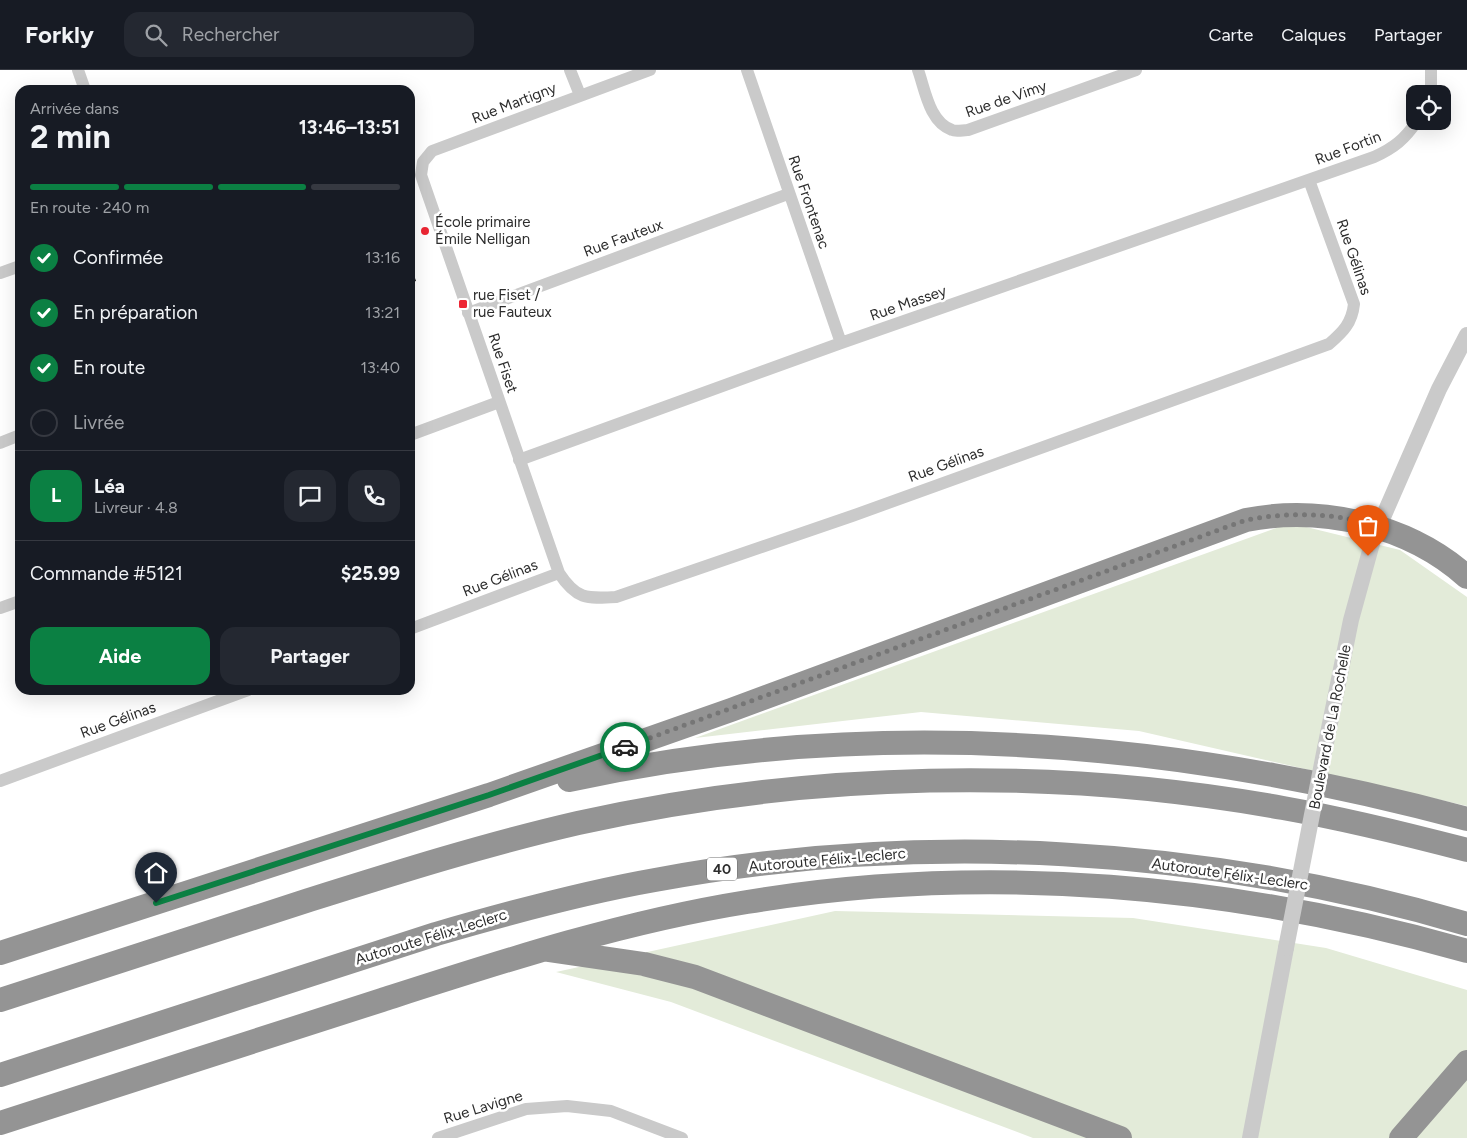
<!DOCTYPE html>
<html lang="fr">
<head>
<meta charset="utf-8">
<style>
	:root { --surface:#171b24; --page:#242831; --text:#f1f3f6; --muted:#9ea1a6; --line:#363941; --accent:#0b8043 }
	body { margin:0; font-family:Figtree,sans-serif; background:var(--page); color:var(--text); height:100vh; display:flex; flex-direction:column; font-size:19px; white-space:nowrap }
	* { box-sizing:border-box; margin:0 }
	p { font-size:16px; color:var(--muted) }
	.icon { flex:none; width:28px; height:28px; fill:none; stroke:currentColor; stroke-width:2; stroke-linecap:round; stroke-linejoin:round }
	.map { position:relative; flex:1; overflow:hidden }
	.panel { position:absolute; left:15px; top:15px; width:400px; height:610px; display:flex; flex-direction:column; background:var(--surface); border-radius:15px; box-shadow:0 5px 20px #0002 }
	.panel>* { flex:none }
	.buttons { position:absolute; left:1406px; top:15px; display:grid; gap:10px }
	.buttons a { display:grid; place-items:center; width:45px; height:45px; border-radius:10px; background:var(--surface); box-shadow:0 5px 20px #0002; font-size:25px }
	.pin { position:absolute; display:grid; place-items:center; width:42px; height:42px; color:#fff; margin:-51px -21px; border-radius:50% 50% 50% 0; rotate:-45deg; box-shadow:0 0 5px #0007 }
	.pin .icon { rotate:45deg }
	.courier { position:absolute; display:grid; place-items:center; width:50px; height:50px; margin:-25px; border:4px solid #0b8043; border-radius:50%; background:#fff; color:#222; box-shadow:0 1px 6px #0007 }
	.head em { font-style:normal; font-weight:700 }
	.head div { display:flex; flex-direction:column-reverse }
	.head { display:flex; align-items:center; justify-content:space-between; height:85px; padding:0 15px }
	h1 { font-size:32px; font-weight:700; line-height:38px }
	.bar { display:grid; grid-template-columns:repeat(4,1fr); gap:8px 5px; align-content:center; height:60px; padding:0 15px }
	.bar i { height:6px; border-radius:4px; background:var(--line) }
	.bar .selected { background:var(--accent) }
	.bar p { grid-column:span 4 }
	.line { display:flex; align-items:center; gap:12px; padding:0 15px; border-top:1px solid var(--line) }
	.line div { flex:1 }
	.round { display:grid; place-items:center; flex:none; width:52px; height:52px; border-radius:15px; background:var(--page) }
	ol { padding:0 15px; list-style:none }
	li { display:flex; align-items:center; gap:15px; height:55px }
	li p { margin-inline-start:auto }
	li .icon { padding:5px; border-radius:50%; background:var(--accent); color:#fff; stroke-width:4 }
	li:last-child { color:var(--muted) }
	li i { width:28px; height:28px; border:2px solid var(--line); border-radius:50% }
	.cta { display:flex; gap:10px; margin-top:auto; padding:10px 15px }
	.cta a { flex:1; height:58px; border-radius:15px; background:var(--accent); color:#fff; font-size:20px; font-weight:700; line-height:58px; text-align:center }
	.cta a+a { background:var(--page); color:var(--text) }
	header { display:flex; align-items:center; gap:30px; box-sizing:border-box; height:70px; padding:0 25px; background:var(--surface); border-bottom:1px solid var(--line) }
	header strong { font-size:24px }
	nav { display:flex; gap:28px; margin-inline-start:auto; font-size:18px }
	.search { width:350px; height:45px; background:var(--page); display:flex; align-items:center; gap:12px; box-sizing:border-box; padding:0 18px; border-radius:15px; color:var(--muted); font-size:19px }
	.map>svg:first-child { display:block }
	.green { fill:#e3ebd9 }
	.building { fill:#141414 }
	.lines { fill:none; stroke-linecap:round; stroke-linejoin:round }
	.minor { stroke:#cacaca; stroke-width:12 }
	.tertiary { stroke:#cacaca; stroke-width:16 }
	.motorway { stroke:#949494; stroke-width:24 }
	.tertiary-bridge { stroke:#cacaca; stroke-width:16 }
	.done { stroke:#767676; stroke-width:5; stroke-dasharray:0 9 }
	.route { stroke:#0b8043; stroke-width:6 }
	.poi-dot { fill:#ed2634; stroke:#fff; stroke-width:2 }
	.labels { text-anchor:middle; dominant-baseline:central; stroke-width:5; stroke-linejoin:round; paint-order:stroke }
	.shield { fill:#fff; stroke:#6c6c6c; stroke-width:1 }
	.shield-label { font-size:14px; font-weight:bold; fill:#2d2d2d }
	.street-label { font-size:15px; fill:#2d2d2d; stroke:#fff }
	.poi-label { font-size:15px; fill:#2d2d2d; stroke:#fff; text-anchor:start }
</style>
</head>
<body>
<header>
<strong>Forkly</strong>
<div class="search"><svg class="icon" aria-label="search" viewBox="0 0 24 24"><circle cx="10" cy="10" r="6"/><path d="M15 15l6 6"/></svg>Rechercher</div>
<nav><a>Carte</a><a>Calques</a><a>Partager</a></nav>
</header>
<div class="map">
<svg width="1467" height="1068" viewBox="0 0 1467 1068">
	<rect width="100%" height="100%" fill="#fff"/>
	<!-- green -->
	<path class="green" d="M1290,453L1400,480L1467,527V736L1139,661L921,642L695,668Z
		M835,841L1133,848L1326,878L1467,920V1068H1033L671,932L556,902Z"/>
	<!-- building -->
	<path class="building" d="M410,194L416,211L410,213Z"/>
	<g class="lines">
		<!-- minor -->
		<path class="minor" d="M78,0L85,20
			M570,0L580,25
			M650,0L432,81L423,92L421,105L559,503C576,529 586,529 616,527L852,446L1329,274C1343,262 1352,253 1354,234L1309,110
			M747,0L841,273
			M918,0C925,19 929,52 952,60C956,62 963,60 968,60L1136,0
			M1431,24V0
			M0,203L20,196
			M468,243L788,124
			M410,365L499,332
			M0,373L20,365
			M519,390L841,273L1374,87C1394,78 1405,69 1417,51
			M0,538L20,531
			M410,559L559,503
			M0,711L248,620
			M438,1068L526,1039L567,1036L611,1041L682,1068"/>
		<!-- tertiary -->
		<path class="tertiary" d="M1325,678L1351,550L1373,470L1439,319L1467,265
			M1250,1068L1286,878"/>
		<!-- motorway -->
		<path class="motorway" d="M569,710C869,645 1172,669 1467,749
			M548,880L644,894L695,907L1120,1068
			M0,883L489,725L731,640L1246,450C1322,435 1409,455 1467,507
			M0,930C103,896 206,863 309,830C398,802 487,774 578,753C807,702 1051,696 1283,738C1345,749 1406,764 1467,780
			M0,1005L436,864C508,843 581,823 655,810C923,760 1206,777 1467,854
			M0,1053C127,1012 255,971 382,930C503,891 622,852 747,832C987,792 1235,815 1467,881
			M1401,1068L1467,992"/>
		<!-- tertiary-bridge -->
		<path class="tertiary-bridge" d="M1286,878L1325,678"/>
	</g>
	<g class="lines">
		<!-- done -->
		<path class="done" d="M625,677L1246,450C1288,442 1338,442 1378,457L1368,486"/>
		<!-- route -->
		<path class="route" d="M156,833L489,725L625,677"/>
	</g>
	<!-- markers -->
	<g class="poi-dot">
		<circle cx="425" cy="161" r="5"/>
		<rect x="458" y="229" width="10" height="10" rx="2.5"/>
	</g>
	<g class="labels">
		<!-- shield labels -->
		<rect class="shield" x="707" y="787.5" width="30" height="23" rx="4"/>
		<g class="shield-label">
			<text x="722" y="799">40</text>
		</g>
		<!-- street labels -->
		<g class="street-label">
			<text transform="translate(1006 29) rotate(-19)">Rue de Vimy</text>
			<text transform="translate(514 33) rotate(-21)">Rue Martigny</text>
			<text transform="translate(1348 78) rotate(-21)">Rue Fortin</text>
			<text transform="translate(809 132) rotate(71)">Rue Frontenac</text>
			<text transform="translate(623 168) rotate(-20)">Rue Fauteux</text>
			<text transform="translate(1354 187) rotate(71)">Rue Gélinas</text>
			<text transform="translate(908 233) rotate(-19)">Rue Massey</text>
			<text transform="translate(503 293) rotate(71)">Rue Fiset</text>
			<text transform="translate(946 394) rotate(-20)">Rue Gélinas</text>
			<text transform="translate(500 508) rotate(-21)">Rue Gélinas</text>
			<text transform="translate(118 650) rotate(-20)">Rue Gélinas</text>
			<text transform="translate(1330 657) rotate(-79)">Boulevard de La Rochelle</text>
			<text transform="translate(827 790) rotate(-5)">Autoroute Félix-Leclerc</text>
			<text transform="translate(1230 804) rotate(8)">Autoroute Félix-Leclerc</text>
			<text transform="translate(431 867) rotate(-17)">Autoroute Félix-Leclerc</text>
			<text transform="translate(483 1037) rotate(-17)">Rue Lavigne</text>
		</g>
		<!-- poi labels -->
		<g class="poi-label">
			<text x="435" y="152">École primaire<tspan x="435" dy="17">Émile Nelligan</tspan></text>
			<text x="473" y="225">rue Fiset /<tspan x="473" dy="17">rue Fauteux</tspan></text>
		</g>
	</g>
</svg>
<div class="buttons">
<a><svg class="icon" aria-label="locate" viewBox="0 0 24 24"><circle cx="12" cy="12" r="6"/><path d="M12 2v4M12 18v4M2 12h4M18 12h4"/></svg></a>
</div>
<div class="pin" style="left:1368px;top:486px;background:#ea580c"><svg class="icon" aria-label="bag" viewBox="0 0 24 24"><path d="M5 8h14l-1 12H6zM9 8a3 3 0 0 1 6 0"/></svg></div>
<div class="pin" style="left:156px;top:833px;background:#1f2937"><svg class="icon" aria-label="home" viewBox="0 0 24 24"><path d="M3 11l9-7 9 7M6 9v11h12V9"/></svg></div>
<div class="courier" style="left:625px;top:677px"><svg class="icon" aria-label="car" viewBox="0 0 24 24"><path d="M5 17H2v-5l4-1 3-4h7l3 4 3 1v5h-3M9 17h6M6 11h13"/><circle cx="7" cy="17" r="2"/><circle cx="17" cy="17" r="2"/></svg></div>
<section class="panel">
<div class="head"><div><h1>2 min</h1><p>Arrivée dans</p></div><em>13:46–13:51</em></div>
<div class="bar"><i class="selected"></i><i class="selected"></i><i class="selected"></i><i></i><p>En route · 240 m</p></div>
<ol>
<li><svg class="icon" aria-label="check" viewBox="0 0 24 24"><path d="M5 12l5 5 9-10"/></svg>Confirmée<p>13:16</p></li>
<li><svg class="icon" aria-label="check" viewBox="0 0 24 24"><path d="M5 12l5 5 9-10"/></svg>En préparation<p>13:21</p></li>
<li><svg class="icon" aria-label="check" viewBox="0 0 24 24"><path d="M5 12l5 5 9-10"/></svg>En route<p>13:40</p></li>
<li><i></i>Livrée</li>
</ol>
<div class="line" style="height:90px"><b class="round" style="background:var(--accent);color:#fff">L</b><div><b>Léa</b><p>Livreur · 4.8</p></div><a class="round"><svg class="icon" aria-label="chat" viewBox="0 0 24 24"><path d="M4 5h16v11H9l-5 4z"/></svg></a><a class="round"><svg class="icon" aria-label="phone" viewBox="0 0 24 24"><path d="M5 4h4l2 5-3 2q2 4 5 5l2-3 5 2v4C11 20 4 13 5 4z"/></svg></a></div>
<div class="line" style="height:65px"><div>Commande #5121</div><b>$25.99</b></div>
<div class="cta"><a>Aide</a><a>Partager</a></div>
</section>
</div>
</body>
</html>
